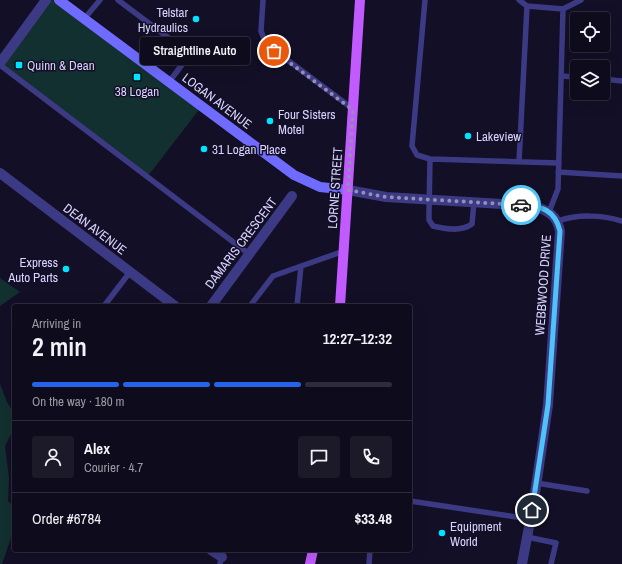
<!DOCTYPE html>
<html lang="en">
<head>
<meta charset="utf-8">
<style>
	:root { --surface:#0e0b1c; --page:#1c1929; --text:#f1f3f6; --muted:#9b9ba3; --line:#2e2b3b; --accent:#2563eb }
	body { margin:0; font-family:"Archivo Narrow",sans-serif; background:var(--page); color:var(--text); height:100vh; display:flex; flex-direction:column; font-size:15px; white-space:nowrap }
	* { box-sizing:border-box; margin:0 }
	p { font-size:13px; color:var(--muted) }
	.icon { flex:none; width:22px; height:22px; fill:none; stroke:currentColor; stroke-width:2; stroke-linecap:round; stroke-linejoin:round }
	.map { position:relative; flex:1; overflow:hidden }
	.panel { position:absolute; left:12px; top:304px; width:400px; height:248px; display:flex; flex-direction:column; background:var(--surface); border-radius:4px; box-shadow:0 4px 16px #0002,0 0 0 1px var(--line) }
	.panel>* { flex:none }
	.fabs { position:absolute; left:570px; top:12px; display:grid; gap:8px }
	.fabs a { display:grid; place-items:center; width:40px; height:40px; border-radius:4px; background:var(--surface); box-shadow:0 4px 16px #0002,0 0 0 1px var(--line); font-size:20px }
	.pin { position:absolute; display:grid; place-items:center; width:34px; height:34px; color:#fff; margin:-17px; border:2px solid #fff; border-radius:50%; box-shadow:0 1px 4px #0007 }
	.courier { position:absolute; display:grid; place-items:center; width:40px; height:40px; margin:-20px; border:3px solid #4fc3f7; border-radius:50%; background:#fff; color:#222; box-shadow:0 1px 5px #0007 }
	.bubble { position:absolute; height:28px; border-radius:4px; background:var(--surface); box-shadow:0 4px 16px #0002,0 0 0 1px var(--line); font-size:13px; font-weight:600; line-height:28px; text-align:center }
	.overview em { font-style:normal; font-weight:600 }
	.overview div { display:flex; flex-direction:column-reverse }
	.overview { display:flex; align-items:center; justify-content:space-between; height:68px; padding:0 20px }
	h1 { font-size:26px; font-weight:600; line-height:30px }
	.bar { display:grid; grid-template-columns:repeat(4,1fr); gap:6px 4px; align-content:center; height:48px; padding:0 20px }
	.bar i { height:5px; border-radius:3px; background:var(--line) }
	.bar .on { background:var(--accent) }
	.bar p { grid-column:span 4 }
	.line { display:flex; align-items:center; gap:10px; padding:0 20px; border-top:1px solid var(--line) }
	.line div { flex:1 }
	.round { display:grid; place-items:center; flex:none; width:42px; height:42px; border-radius:4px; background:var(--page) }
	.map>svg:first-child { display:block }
	.green { fill:#12302f }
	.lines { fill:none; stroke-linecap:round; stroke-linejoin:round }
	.lane { stroke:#3d3a85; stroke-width:5.5 }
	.street { stroke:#3d3a85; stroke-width:10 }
	.secondary { stroke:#6f6bff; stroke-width:10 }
	.primary { stroke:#c25bff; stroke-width:10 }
	.done { stroke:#948fb3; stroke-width:4; stroke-dasharray:0 7.2 }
	.route { stroke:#4fc3f7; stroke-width:5 }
	.poi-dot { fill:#00e5ff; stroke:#130f26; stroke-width:1.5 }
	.labels { text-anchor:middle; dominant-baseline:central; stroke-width:3; stroke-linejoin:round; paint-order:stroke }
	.poi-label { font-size:13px; fill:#d9d4ff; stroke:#130f26; text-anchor:start }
	.street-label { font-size:13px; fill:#d9d4ff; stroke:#130f26 }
</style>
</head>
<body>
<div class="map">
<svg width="622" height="564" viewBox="0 0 622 564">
	<rect width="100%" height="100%" fill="#130f26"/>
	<!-- green -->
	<path class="green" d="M45,0H57L201,107L148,176L0,62Z
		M0,278L20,292L0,306Z
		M0,384L7,402L14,413V428L5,446L9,478L8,501L14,507V529L2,564H0Z"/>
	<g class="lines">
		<!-- lane -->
		<path class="lane" d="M118,0L190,54L169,82
			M263,0L261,31L266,44L353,109
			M425,0L412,146L417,155L430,159L559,163
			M519,0L527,6L563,9L581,0
			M84,19L100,0
			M0,65L249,254
			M561,76L577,77
			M603,79L622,81
			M430,159L429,213V220L433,226C445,229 461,232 472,224L474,202
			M519,162L527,6
			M558,172L622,176
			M549,212L558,189L563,9
			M558,221C578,214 602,215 622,221
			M104,306L130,272
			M250,306L273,276L344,251
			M297,306L301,266
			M536,483L587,491
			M410,501L530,519
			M527,537L556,543L551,564
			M220,564L222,550
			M369,564L370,550"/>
		<!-- street -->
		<path class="street" d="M0,63L46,0
			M0,173L175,306
			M348,190L386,197L534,206C549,211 557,216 560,231L548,405L534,500L522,564
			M211,306L292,196
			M211,550L222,557"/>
		<!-- secondary -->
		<path class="secondary" d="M59,0L294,175L320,187L348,190"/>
		<!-- primary -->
		<path class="primary" d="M340,306L360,0
			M310,564L313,550"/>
	</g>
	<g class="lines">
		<!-- done -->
		<path class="done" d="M274,51L353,110L348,190L386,197L521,205"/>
		<!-- route -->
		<path class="route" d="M521,205C542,206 555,210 560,231L548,405L532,510"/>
	</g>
	<!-- markers -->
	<g class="poi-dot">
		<circle cx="196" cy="19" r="4"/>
		<rect x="15" y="61" width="8" height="8" rx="2"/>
		<rect x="133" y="73" width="8" height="8" rx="2"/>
		<circle cx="270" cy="121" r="4"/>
		<circle cx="468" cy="136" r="4"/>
		<circle cx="204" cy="149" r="4"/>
		<circle cx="66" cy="269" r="4"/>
		<circle cx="442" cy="533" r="4"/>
	</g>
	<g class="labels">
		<!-- poi labels -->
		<g class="poi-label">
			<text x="188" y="12" text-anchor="end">Telstar<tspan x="188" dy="15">Hydraulics</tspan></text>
			<text x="27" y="65">Quinn &amp; Dean</text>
			<text x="137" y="91" text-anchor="middle">38 Logan</text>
			<text x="278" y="114">Four Sisters<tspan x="278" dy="15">Motel</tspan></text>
			<text x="476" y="136">Lakeview</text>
			<text x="212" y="149">31 Logan Place</text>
			<text x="58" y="262" text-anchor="end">Express<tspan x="58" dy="15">Auto Parts</tspan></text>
			<text x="450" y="526">Equipment<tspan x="450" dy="15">World</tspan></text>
		</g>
		<!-- street labels -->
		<g class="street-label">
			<text transform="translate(217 101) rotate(37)">LOGAN AVENUE</text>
			<text transform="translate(335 188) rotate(-86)">LORNE STREET</text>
			<text transform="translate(95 229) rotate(37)">DEAN AVENUE</text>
			<text transform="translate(241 243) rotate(-53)">DAMARIS CRESCENT</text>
			<text transform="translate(543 285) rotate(-86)">WEBBWOOD DRIVE</text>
		</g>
	</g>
</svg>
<div class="fabs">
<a><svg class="icon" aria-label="locate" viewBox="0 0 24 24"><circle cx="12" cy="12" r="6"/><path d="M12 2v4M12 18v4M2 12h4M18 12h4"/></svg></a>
<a><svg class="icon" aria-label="layers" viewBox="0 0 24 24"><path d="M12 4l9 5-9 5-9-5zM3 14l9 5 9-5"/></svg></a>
</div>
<div class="pin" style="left:274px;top:51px;background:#ea580c"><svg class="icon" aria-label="bag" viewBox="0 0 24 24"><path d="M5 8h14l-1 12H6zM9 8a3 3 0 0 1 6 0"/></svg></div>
<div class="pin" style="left:532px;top:510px;background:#1f2937"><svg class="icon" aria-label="home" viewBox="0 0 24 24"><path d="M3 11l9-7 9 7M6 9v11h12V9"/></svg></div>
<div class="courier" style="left:521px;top:205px"><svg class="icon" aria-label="car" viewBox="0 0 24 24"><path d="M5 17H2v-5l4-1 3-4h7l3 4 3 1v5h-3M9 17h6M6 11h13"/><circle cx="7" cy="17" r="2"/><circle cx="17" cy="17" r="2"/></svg></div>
<div class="bubble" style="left:140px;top:37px;width:110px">Straightline Auto</div>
<section class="panel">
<div class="overview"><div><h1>2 min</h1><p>Arriving in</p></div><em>12:27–12:32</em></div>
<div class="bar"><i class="on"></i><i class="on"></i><i class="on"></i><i></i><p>On the way · 180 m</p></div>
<div class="line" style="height:72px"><a class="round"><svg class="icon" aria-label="person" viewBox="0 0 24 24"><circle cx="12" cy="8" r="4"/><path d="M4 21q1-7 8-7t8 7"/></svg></a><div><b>Alex</b><p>Courier · 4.7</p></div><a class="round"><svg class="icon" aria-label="chat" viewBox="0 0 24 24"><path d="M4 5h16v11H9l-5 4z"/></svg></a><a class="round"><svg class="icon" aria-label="phone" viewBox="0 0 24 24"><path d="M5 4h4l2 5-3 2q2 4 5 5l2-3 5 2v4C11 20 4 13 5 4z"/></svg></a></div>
<div class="line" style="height:52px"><div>Order #6784</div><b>$33.48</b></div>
</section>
</div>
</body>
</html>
